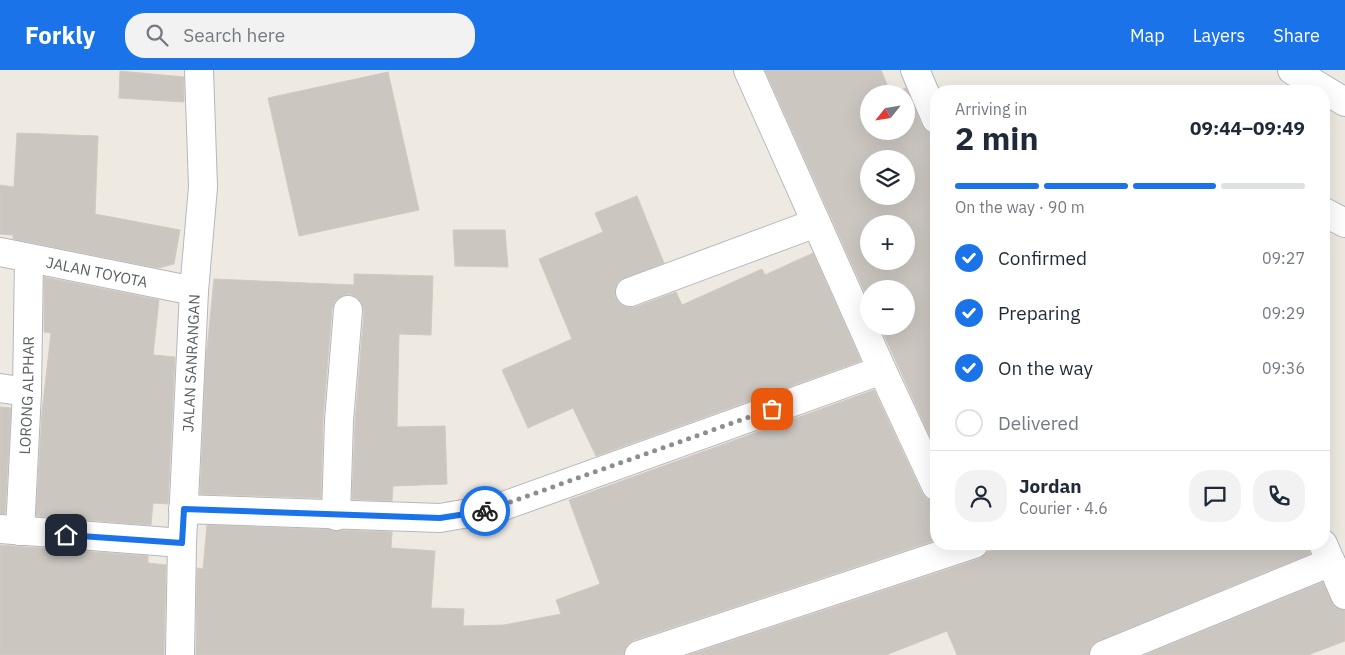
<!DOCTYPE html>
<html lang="en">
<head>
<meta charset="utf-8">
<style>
	:root { --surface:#fff; --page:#f2f2f3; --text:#1f2937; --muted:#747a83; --line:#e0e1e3; --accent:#1a73e8 }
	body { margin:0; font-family:"IBM Plex Sans",sans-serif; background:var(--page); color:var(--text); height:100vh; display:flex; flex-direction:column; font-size:19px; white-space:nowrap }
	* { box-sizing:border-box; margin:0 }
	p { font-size:16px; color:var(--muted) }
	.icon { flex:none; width:28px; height:28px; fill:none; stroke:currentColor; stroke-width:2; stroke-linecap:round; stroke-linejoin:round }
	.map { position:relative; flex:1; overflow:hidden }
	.side { position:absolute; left:930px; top:15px; width:400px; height:465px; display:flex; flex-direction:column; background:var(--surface); border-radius:20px; box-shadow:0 5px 20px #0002 }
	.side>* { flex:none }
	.needle { width:32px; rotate:240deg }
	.controls { position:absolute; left:860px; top:15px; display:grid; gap:10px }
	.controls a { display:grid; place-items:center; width:55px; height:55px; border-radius:50%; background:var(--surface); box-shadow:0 5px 20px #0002; font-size:25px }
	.pin { position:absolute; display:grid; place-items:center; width:42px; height:42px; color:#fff; margin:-21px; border-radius:10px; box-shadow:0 2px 8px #0006 }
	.courier { position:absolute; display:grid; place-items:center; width:50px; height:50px; margin:-25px; border:4px solid #1a73e8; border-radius:50%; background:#fff; color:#222; box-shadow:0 1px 6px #0007 }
	.headline em { font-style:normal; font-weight:700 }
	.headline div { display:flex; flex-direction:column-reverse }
	.headline { display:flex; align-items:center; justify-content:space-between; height:85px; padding:0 25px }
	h1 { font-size:32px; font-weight:700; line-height:38px }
	.bar { display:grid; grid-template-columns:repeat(4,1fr); gap:8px 5px; align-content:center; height:60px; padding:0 25px }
	.bar i { height:6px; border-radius:4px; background:var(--line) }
	.bar .on { background:var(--accent) }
	.bar p { grid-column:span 4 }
	.line { display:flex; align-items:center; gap:12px; padding:0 25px; border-top:1px solid var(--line) }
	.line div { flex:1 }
	.round { display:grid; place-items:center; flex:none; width:52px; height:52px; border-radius:20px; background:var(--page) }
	ol { padding:0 25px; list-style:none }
	li { display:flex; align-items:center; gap:15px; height:55px }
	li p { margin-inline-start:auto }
	li .icon { padding:5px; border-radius:50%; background:var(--accent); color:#fff; stroke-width:4 }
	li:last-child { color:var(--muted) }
	li i { width:28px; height:28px; border:2px solid var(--line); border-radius:50% }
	header { display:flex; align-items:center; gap:30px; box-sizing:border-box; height:70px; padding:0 25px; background:var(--accent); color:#fff }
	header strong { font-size:24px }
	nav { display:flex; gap:28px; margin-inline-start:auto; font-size:18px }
	.search { width:350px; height:45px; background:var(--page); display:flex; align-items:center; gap:12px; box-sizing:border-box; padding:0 18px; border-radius:20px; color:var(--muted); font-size:19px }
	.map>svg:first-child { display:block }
	.building { fill:#cbc6c0; stroke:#d3cabf; fill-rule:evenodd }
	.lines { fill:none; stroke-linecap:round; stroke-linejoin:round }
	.street-casing { stroke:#b4b8bd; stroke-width:30 }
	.street { stroke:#fff; stroke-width:28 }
	.done { stroke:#8d8f8f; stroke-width:5; stroke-dasharray:0 9 }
	.route { stroke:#1a73e8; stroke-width:6 }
	.labels { text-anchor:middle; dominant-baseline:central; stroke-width:4.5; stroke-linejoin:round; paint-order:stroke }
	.street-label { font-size:15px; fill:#595f63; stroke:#fff }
</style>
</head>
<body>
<header>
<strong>Forkly</strong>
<div class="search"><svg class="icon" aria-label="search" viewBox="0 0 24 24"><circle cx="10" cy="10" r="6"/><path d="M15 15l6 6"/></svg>Search here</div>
<nav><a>Map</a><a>Layers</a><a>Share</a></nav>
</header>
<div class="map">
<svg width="1345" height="585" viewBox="0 0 1345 585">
	<rect width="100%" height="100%" fill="#eee9e1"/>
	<!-- building -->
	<path class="building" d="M765,0H881L891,24H869V61H906V24H891L906,18L922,56L927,62L936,64V380L880,256H906V219H869V232ZM869,89H906V126H869ZM869,154H906V191H869Z
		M120,1L184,7V32L119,28Z
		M388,2L419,140L299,166L268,28Z
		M17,63L98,66L95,144L180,160L174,194L158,198L13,169V165L0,164V115L14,117Z
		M637,126L664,193L618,212L615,219V227L620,234L627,237H635L676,222L682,235L762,199L765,205L813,183L861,291L596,386L573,338L528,358L502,300L572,269L539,189L603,162L595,143Z
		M453,160H505L508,197L455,196Z
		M354,204L433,206L431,265L399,264L397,357L445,356L447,414L393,416L392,431L352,429L355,352L364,241L362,234L357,227L349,224L342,226L335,231L332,239L323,350L321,428L200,424L206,289L214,209L354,215Z
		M44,207L159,230L153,285L175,287L168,434L153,433L151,455L36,446L42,342L51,263L44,262Z
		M874,320L922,423L927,429L936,431V470L634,570L627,575L624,585H196L197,498L203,499L207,455L392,462L391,478L435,481L431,538L464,539L463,556L504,555L561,544L556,530L600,514L569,430Z
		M0,337L11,338L5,444H0Z
		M1008,474H1308L1310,484L1098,571L1091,576L1089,585H957L947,561L886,585H689L979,489L987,482Z
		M0,475L148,486V493L166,495L164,585H0Z
		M1323,512L1335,537L1345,540V571L1308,585H1145Z"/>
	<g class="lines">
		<!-- street casing -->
		<g class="street-casing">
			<g id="street">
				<path d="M748,0L882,300L936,416"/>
				<path d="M915,0L936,49"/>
				<path d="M1292,0L1345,32"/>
				<path d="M1324,142L1345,153"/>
				<path id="s1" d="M0,182L194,221"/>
				<path d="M630,222L816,153"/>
				<path d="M0,318L27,322"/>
				<path d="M183,439L440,448L498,438L882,300"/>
				<path d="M336,446L339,351L348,240"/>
				<path d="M0,459L182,473"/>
				<path id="s2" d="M20,461L27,322L29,189"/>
				<path d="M1323,474L1345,525"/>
				<path id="s3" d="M180,585L182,473L194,221L203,117L199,0"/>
				<path d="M639,585L974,474"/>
				<path d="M1104,585L1331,492"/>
			</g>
		</g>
		<!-- street -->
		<use href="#street" class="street"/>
	</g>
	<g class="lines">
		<!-- done -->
		<path class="done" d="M485,441L772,339"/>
		<!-- route -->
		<path class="route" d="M66,465L182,473L184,439L440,448L485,441"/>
	</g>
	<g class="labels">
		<!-- street labels -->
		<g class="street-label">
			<text stroke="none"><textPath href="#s1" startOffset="99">JALAN TOYOTA</textPath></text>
			<text stroke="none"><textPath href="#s3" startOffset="292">JALAN SANRANGAN</textPath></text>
			<text stroke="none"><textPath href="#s2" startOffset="136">LORONG ALPHAR</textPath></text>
		</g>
	</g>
</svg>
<div class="controls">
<a><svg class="needle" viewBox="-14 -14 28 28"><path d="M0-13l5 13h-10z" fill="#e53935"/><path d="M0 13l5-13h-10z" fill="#747a83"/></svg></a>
<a><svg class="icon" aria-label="layers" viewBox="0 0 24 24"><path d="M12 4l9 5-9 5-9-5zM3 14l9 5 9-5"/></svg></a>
<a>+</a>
<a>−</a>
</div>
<div class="pin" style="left:772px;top:339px;background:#ea580c"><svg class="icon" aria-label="bag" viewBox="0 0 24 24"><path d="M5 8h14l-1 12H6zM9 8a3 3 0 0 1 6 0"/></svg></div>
<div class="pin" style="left:66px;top:465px;background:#1f2937"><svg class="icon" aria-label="home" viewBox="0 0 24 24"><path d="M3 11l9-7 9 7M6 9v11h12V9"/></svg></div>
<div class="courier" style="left:485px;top:441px"><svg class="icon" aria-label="bike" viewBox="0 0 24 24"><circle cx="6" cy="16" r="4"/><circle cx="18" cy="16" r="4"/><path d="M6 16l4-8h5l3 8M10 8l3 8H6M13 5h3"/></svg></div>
<section class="side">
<div class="headline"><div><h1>2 min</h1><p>Arriving in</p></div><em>09:44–09:49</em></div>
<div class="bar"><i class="on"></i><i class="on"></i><i class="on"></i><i></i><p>On the way · 90 m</p></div>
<ol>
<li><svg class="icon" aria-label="check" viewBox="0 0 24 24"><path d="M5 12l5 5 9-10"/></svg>Confirmed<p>09:27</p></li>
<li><svg class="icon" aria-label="check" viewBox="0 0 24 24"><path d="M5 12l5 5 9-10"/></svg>Preparing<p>09:29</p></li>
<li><svg class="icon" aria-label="check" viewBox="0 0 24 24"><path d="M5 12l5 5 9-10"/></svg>On the way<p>09:36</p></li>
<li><i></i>Delivered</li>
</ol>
<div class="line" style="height:90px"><a class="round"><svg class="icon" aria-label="person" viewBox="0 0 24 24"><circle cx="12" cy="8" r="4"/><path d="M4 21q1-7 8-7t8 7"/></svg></a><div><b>Jordan</b><p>Courier · 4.6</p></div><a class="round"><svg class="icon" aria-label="chat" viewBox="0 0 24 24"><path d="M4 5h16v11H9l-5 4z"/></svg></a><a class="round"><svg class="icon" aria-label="phone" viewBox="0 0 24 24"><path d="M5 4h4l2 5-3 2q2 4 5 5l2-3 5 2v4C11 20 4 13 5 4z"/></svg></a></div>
</section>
</div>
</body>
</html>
